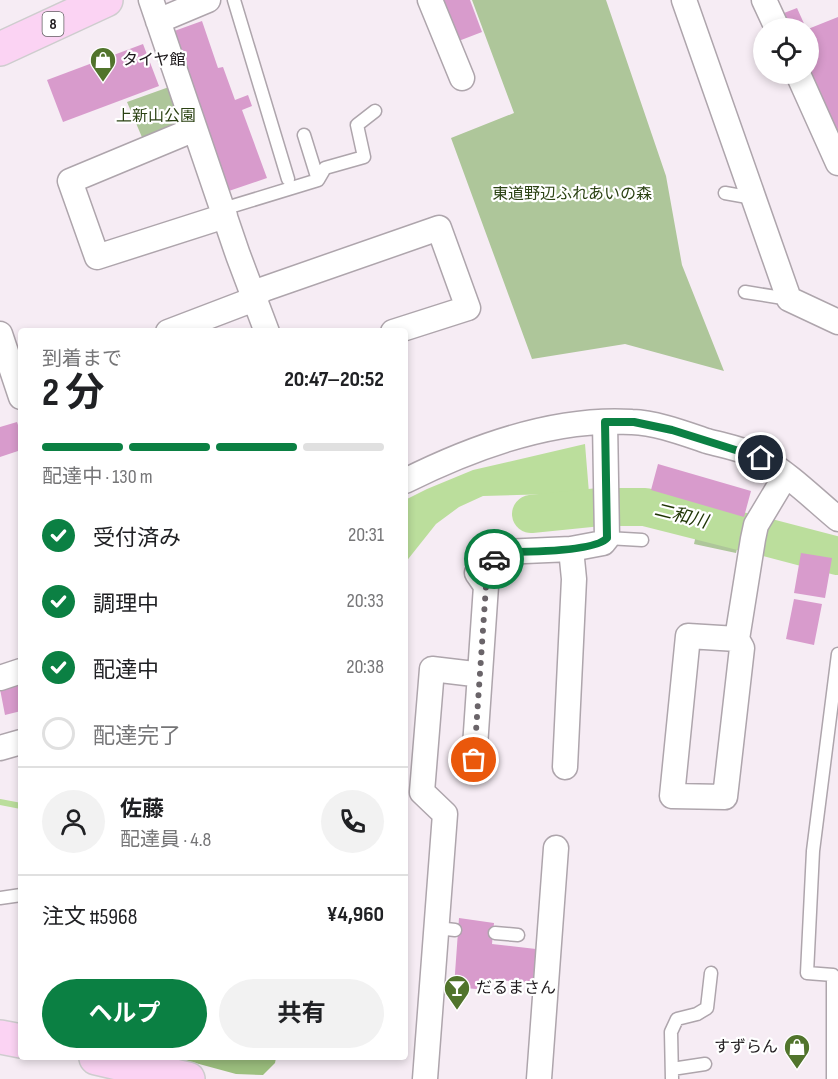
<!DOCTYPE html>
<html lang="ja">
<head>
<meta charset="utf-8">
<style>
	:root { --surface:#fff; --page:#f2f2f2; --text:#202124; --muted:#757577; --line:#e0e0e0; --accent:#0b8043 }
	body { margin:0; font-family:"Sofia Sans Condensed","Noto Sans JP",sans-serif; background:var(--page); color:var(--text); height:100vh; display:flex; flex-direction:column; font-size:22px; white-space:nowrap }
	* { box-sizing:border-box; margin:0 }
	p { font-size:20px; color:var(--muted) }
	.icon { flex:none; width:33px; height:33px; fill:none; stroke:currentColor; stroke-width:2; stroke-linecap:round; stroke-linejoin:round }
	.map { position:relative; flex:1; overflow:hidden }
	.side { position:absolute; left:18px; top:328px; width:390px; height:732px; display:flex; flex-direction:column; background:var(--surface); border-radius:6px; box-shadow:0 3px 9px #0003 }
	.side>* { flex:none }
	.tools { position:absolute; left:753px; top:18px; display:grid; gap:12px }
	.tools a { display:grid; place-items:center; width:66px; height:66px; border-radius:50%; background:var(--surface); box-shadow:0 3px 9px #0003; font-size:30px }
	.pin { position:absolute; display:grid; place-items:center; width:51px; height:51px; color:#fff; margin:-26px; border:3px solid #fff; border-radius:50%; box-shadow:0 2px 6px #0007 }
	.courier { position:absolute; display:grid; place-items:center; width:60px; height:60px; margin:-30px; border:4px solid #0b8043; border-radius:50%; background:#fff; color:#222; box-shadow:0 2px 8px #0007 }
	.summary em { font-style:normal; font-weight:700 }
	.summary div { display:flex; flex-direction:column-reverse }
	.summary { display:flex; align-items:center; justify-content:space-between; height:102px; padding:0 24px }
	h1 { font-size:39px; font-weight:700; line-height:45px }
	.bar { display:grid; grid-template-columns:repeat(4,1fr); gap:9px 6px; align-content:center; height:72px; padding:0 24px }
	.bar i { height:8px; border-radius:4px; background:var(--line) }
	.bar .selected { background:var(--accent) }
	.bar p { grid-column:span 4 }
	.line { display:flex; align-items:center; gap:15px; padding:0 24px; border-top:2px solid var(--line) }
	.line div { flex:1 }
	.round { display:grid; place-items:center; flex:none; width:63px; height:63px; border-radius:32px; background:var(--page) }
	ol { padding:0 24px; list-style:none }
	li { display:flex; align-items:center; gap:18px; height:66px }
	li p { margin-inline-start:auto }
	li .icon { padding:6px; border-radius:50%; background:var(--accent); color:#fff; stroke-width:4 }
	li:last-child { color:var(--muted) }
	li i { width:33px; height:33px; border:3px solid var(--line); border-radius:50% }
	.button { display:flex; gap:12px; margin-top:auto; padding:12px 24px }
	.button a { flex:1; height:69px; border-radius:36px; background:var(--accent); color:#fff; font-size:24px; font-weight:700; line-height:69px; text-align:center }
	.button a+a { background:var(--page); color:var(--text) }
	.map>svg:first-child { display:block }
	.green { fill:#aec69a }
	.forest { fill:#9cbf7e }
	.water { fill:#bbde9c }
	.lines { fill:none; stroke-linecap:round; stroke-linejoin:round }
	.stream { stroke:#bbde9c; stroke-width:6 }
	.river { stroke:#bbde9c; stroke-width:38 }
	.building { fill:#d89bcc }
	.lane-casing { stroke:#aea5ac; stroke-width:15 }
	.street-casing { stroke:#aea5ac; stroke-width:27 }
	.primary-casing { stroke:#cecdce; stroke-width:36 }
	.lane { stroke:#fff; stroke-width:12 }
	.street { stroke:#fff; stroke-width:24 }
	.primary { stroke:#fbd3f3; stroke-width:33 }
	.done { stroke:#6a6469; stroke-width:6; stroke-dasharray:0 10.8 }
	.route { stroke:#0b8043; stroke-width:8 }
	.labels { text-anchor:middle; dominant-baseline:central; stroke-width:4.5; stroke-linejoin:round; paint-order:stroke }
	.shield { fill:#fff; stroke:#625f62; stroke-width:1.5 }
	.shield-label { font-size:15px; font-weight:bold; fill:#1f1b1e }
	.poi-label { font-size:16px; fill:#1f1b1e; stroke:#fff; text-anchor:start }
	.park-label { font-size:16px; fill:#2b4213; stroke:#fff }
	.water-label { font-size:18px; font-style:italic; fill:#203606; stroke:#fff }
</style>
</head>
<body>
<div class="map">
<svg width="838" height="1079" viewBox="0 0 838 1079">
	<rect width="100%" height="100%" fill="#f6ecf4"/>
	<!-- green -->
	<path class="green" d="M472,0H606L666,176L682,265L724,371L625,344L532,359L451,138L514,113Z
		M169,87L181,122L144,142L127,102Z
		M698,526L740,537L736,553L694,544Z"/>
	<!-- forest -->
	<path class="forest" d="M177,1058H276L275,1063L263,1075L236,1074Z"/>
	<!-- water -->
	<path class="water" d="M585,444L589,493L483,496L459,507L436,524L405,563V500L427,489L473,470Z"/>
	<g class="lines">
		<!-- stream -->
		<path class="stream" d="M0,802L21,806"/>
		<!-- river -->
		<path class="river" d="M617,507H645L744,532
			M531,514L600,507
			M765,537L838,556"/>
	</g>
	<!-- building -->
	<path class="building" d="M440,0H470L482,32L456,42Z
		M797,8L806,28H791L784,13Z
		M838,17V138L808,69V29Z
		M202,21L218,68L223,67L235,100L248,95L252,106L242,110L267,178L223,193L166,34Z
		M143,44L159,86L63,122L47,80Z
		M17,422L21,434V450L0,457V427Z
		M658,464L751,491L744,517L651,490Z
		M801,553L832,558L825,598L794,593Z
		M794,599L822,604L814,645L786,639Z
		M21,683V711L5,715L0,689Z
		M459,918L494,923L492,944L536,949L533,983L488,979L487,990L454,987Z"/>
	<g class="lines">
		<!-- lane casing -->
		<g class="lane-casing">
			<path id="lane" d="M234,0L288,179
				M304,135L318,180
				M725,193L753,198
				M223,209L318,180L325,168L364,157L357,125L375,111
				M745,292L789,299
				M607,538L642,540
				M0,898L21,895
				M437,928L455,930
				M495,933L518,935
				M672,1069L705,1064
				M672,1079L671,1032L677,1019L697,1014L707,1008L711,973
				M833,1079V975L807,973L813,851L838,654"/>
		</g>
		<!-- street casing -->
		<g class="street-casing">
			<path id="street" d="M151,0L238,255L267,332
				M430,0L462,78
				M684,0L789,299L838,322
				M764,0L777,28
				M158,21L208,0
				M798,74L838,163
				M195,129L70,181L97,257L225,216
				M168,332L244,303L264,289L439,228L468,308L393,332
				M0,334L21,397
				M405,481C473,447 555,417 632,422C657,423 683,433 707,441C725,446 747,450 763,459C790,475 814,499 838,519
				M737,639L688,636L672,796L725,797L742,648L737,639L753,539L756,525L786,475
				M0,678L21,671
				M0,748L21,742
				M474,761L486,586L477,573L501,552L571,549L603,543L607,538L605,422
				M565,767L574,579L571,549
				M425,1079L445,814L422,792L432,669L474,674
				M539,1079L556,848"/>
		</g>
		<!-- primary casing -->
		<g class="primary-casing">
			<path id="primary" d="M0,49L106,0
				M0,1037L21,1041
				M96,1058L188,1079"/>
		</g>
		<!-- lane -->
		<use href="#lane" class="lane"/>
		<!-- street -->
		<use href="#street" class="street"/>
		<!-- primary -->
		<use href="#primary" class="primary"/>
	</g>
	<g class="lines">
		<!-- done -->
		<path class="done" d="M474,760L486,586L477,573L494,559"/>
		<!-- route -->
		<path class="route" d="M494,559L501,552C522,552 595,552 607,538L605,422H634L672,430L761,458"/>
	</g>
	<!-- icons -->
	<defs>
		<g id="shop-pin" transform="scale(1.35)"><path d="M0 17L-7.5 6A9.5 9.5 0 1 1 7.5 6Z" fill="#51742c" stroke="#fff"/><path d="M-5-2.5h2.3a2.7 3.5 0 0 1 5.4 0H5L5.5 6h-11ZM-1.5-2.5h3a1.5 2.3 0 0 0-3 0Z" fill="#fff"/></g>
		<g id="bar-pin" transform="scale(1.35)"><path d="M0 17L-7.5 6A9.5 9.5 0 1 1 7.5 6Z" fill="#51742c" stroke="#fff"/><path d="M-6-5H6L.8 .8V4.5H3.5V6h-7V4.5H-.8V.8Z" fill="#fff"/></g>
	</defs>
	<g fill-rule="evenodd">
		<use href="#shop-pin" x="103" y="60"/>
		<use href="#bar-pin" x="457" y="988"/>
		<use href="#shop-pin" x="797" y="1047"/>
	</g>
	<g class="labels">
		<!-- shield labels -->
		<rect class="shield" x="42.5" y="12" width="21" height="24" rx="4.5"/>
		<g class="shield-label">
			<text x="53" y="24">8</text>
		</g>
		<!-- poi labels -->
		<g class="poi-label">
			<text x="122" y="60">タイヤ館</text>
			<text x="476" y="988">だるまさん</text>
			<text x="778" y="1047" text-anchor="end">すずらん</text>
		</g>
		<!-- park labels -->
		<g class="park-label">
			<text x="156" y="116">上新山公園</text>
			<text x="572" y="194">東道野辺ふれあいの森</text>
		</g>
		<!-- water labels -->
		<g class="water-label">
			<text transform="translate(681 516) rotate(14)">二和川</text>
		</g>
	</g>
</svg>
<div class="tools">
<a><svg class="icon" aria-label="locate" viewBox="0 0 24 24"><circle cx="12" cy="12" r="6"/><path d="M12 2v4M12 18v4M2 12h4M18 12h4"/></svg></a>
</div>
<div class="pin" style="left:474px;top:760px;background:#ea580c"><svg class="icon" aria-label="bag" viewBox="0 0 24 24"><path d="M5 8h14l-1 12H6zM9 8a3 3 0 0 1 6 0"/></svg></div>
<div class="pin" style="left:761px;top:458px;background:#1f2937"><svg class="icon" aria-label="home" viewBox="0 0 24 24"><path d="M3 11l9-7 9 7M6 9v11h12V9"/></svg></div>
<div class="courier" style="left:494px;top:559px"><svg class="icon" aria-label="car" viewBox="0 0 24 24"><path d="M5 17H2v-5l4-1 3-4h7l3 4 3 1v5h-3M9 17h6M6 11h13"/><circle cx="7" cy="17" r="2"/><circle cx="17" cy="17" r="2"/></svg></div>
<section class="side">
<div class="summary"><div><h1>2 分</h1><p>到着まで</p></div><em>20:47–20:52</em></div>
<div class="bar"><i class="selected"></i><i class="selected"></i><i class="selected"></i><i></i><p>配達中 · 130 m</p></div>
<ol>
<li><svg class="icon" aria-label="check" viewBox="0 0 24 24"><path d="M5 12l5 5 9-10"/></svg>受付済み<p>20:31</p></li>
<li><svg class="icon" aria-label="check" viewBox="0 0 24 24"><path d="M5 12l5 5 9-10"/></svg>調理中<p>20:33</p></li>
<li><svg class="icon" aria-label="check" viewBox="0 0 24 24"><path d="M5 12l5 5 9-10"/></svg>配達中<p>20:38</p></li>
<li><i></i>配達完了</li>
</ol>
<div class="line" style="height:108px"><a class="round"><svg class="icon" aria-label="person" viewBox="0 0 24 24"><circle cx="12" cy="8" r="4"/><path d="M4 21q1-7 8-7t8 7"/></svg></a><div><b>佐藤</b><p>配達員 · 4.8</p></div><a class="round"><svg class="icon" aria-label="phone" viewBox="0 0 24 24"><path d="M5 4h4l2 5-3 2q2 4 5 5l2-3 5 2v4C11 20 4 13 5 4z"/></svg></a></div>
<div class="line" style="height:78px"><div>注文 #5968</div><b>¥4,960</b></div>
<div class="button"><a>ヘルプ</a><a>共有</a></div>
</section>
</div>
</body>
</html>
